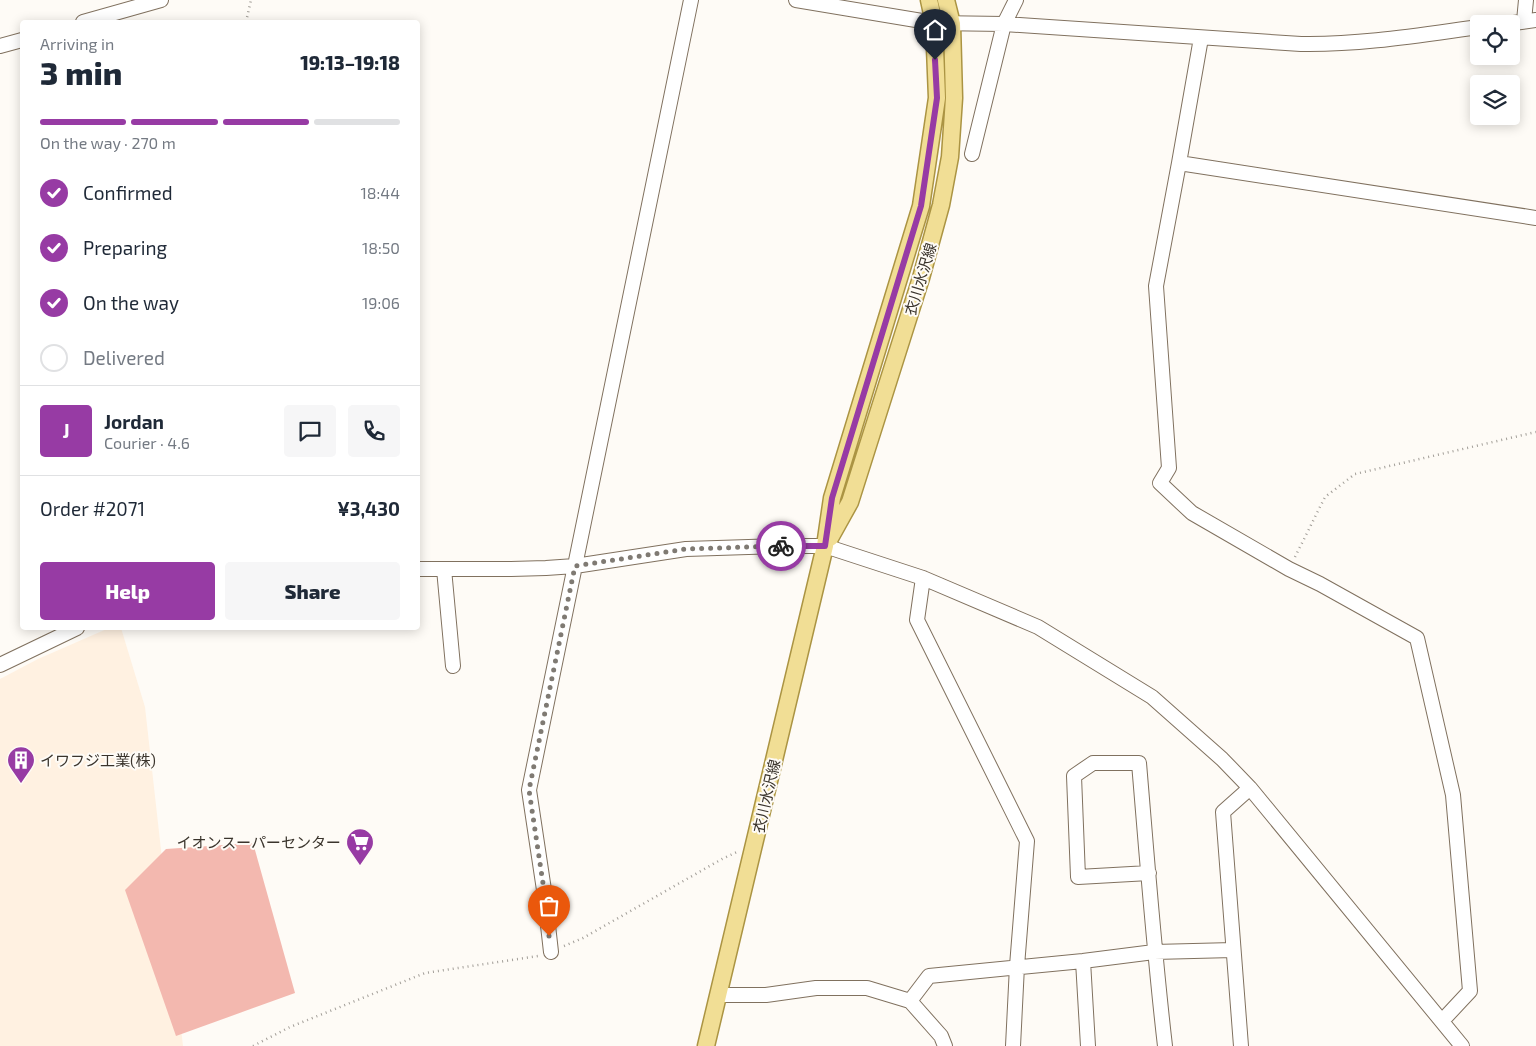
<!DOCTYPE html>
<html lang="en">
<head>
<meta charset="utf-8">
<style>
	:root { --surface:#fff; --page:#f6f6f7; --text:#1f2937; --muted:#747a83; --line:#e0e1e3; --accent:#973ba4 }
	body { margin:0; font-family:"Exo 2","Noto Sans JP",sans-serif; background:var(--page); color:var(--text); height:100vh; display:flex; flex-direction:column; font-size:19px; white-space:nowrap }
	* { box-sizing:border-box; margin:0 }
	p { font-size:16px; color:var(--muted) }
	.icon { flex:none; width:28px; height:28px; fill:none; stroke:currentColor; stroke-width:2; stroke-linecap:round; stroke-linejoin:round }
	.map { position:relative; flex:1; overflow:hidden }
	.sheet { position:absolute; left:20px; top:20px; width:400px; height:610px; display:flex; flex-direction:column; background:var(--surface); border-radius:5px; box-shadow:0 2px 12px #0003 }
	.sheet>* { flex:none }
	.tools { position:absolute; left:1470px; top:15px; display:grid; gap:10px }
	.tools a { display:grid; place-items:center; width:50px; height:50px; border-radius:5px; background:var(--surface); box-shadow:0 2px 12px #0003; font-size:25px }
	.pin { position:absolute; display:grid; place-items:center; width:42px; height:42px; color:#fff; margin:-51px -21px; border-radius:50% 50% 50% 0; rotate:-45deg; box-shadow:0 0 5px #0007 }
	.pin .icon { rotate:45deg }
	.courier { position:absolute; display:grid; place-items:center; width:50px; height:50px; margin:-25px; border:4px solid #973ba4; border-radius:50%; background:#fff; color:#222; box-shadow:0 1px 6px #0007 }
	.headline em { font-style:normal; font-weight:800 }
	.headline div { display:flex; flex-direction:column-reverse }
	.headline { display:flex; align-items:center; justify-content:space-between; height:85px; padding:0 20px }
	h1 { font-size:32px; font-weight:800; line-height:38px }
	.bar { display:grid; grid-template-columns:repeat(4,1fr); gap:8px 5px; align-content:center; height:60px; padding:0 20px }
	.bar i { height:6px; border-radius:4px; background:var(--line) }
	.bar .active { background:var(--accent) }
	.bar p { grid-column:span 4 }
	.line { display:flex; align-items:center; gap:12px; padding:0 20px; border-top:1px solid var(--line) }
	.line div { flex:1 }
	.round { display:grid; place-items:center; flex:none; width:52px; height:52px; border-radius:5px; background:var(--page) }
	ol { padding:0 20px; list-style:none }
	li { display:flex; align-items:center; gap:15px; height:55px }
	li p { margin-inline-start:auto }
	li .icon { padding:5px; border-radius:50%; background:var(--accent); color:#fff; stroke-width:4 }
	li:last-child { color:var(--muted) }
	li i { width:28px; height:28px; border:2px solid var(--line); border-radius:50% }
	.button { display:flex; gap:10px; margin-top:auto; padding:10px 20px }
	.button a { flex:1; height:58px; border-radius:5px; background:var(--accent); color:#fff; font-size:20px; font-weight:800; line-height:58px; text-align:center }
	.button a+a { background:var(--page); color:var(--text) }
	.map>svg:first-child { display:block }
	.built { fill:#fff1e1 }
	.green { fill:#f3b8af }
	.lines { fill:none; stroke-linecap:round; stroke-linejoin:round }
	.minor-casing { stroke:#80715f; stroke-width:16 }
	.major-casing { stroke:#ab9443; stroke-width:19 }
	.path { stroke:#a29e98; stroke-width:2.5; stroke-dasharray:1 4; stroke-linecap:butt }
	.minor { stroke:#fff; stroke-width:14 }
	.major { stroke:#f1de95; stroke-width:16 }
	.done { stroke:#7f7a73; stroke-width:5; stroke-dasharray:0 9 }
	.route { stroke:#973ba4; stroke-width:6 }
	.labels { text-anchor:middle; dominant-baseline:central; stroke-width:4; stroke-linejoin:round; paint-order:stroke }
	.street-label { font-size:15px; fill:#3a342c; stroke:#fefbf6 }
	.poi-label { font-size:15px; fill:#3a342c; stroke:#fefbf6; text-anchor:start }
</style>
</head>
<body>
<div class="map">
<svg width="1536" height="1046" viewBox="0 0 1536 1046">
	<rect width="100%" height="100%" fill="#fefbf6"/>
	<!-- built -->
	<path class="built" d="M109,628H121L145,707L183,1046H0V679L38,659Z"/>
	<!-- green -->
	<path class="green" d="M253,843L295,993L176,1036L125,890L166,849Z"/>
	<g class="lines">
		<!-- minor casing -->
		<g class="minor-casing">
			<path id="minor" d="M796,0L934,23L1004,24L1301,44C1361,45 1420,35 1479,27
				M1524,21L1526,0
				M83,22L161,0
				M1506,24L1536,20
				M1201,38L1179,163L1156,286L1169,468L1160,483L1192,513L1289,569L1320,584L1417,638L1453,795L1470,991L1442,1021
				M0,46L22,40
				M972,154L1004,24L1016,0
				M1179,163L1536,218
				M418,569H511L546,568L575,566L686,549L783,546H825L923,578L1038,627L1152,697L1222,759L1250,788L1462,1046
				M444,569L453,666
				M923,578L917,620L1027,841L1017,966L1013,1046
				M0,665L77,628
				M1149,873L1078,877L1074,776L1093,763H1139C1147,858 1154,952 1165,1046
				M551,952L544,890L529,790L691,0
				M1083,961L1088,1046
				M718,995H766L816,988H867L910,1001L941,1036L945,1046
				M910,1001L929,976L1083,961L1154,952L1233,950
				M1241,1046L1223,812L1250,788"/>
		</g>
		<!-- major casing -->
		<g class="major-casing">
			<path id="major" d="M830,538L850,502L921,278L941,205L950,157L954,98L952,24L946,0
				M706,1046L825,546L832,498L921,206L937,98L934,23L929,0"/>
		</g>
		<!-- path -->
		<path class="path" d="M246,22L251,0
			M1295,557L1325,497L1355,474L1536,432
			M564,946L583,938L722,859L737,852
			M253,1046L290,1027L425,973L538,956"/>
		<!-- minor -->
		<use href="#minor" class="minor"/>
		<!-- major -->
		<use href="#major" class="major"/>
	</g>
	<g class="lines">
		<!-- done -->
		<path class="done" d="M549,936L544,890L529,790L575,566L686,549L781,546"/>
		<!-- route -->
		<path class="route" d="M781,546H825L832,498L921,206L937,98L935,60"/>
	</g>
	<!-- icons -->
	<defs>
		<g id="building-pin" transform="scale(1.4375)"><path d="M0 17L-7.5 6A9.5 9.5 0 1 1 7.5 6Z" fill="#973ba4" stroke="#fefbf6"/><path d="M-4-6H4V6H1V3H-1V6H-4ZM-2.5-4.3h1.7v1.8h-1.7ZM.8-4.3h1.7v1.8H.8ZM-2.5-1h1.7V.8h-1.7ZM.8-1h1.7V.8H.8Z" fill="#fff"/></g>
		<g id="supermarket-pin" transform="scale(1.4375)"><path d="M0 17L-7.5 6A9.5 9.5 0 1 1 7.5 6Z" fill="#973ba4" stroke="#fefbf6"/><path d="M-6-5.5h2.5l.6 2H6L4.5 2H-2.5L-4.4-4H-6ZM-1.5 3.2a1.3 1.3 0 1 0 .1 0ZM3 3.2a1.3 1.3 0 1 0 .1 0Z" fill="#fff"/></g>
	</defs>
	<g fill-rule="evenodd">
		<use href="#building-pin" x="21" y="760"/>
		<use href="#supermarket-pin" x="360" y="842"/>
	</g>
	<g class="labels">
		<!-- street labels -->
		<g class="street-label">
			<text transform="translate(920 279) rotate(-73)">衣川水沢線</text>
			<text transform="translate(766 796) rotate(-77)">衣川水沢線</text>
		</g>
		<!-- poi labels -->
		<g class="poi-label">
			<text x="40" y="760">イワフジ工業(株)</text>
			<text x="341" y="842" text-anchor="end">イオンスーパーセンター</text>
		</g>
	</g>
</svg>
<div class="tools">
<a><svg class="icon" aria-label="locate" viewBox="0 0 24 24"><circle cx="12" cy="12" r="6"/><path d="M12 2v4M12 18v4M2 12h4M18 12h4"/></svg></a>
<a><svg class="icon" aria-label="layers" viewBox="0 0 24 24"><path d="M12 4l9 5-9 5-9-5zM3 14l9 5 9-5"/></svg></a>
</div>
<div class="pin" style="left:549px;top:936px;background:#ea580c"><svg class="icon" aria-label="bag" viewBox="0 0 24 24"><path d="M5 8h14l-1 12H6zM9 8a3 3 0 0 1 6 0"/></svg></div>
<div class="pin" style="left:935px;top:60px;background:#1f2937"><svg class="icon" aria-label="home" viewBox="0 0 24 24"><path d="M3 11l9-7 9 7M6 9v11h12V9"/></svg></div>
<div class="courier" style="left:781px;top:546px"><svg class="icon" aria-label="bike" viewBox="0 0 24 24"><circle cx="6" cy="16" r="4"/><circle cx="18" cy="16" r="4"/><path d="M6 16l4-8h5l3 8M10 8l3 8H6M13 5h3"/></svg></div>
<section class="sheet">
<div class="headline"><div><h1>3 min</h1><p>Arriving in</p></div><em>19:13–19:18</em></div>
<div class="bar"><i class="active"></i><i class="active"></i><i class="active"></i><i></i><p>On the way · 270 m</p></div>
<ol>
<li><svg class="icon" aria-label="check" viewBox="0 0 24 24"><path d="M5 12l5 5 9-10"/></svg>Confirmed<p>18:44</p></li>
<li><svg class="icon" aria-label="check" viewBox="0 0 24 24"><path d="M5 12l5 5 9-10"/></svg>Preparing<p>18:50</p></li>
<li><svg class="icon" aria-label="check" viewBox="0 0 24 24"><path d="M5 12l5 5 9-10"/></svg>On the way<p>19:06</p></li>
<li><i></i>Delivered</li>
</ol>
<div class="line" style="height:90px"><b class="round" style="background:var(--accent);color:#fff">J</b><div><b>Jordan</b><p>Courier · 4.6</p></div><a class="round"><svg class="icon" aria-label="chat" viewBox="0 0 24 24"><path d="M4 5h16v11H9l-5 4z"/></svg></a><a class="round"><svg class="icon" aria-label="phone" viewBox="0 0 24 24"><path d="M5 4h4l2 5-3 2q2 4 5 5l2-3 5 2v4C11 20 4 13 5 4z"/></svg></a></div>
<div class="line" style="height:65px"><div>Order #2071</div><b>¥3,430</b></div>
<div class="button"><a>Help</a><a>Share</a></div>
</section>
</div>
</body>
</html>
